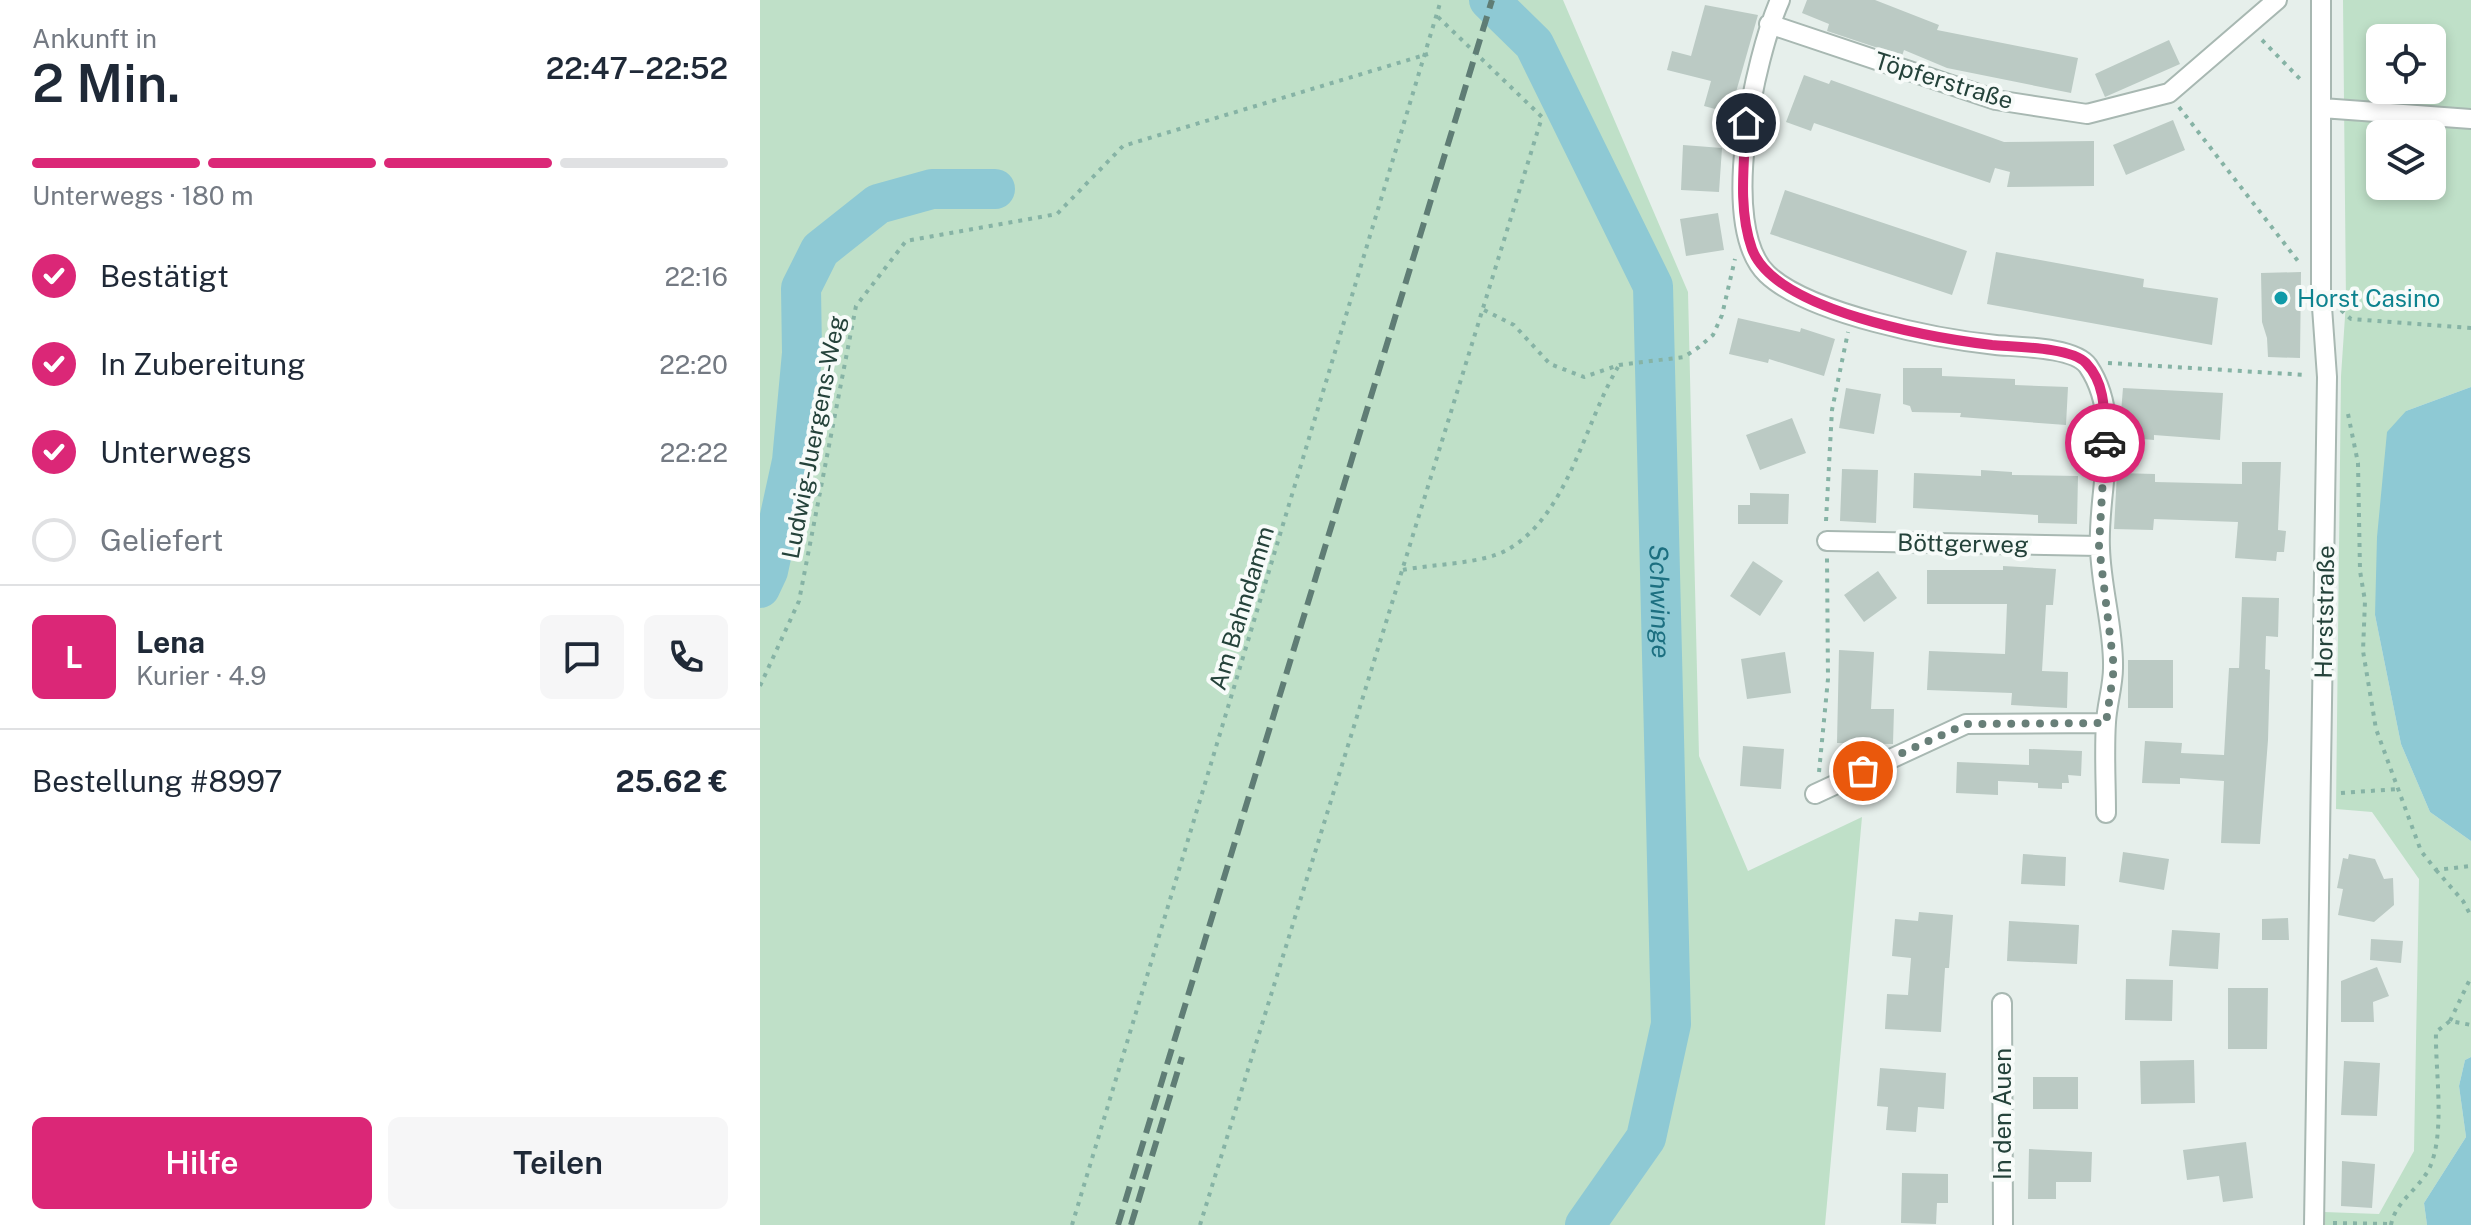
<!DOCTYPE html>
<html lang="de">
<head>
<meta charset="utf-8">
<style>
	:root { --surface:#fff; --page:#f6f6f7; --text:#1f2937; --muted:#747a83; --line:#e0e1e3; --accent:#db2777 }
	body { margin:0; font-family:"Public Sans",sans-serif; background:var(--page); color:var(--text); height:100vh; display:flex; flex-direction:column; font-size:30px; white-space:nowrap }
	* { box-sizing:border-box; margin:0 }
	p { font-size:26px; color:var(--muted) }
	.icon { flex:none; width:44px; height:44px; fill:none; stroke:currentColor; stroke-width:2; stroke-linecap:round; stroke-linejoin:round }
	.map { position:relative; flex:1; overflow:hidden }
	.details { display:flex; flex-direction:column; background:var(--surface); width:760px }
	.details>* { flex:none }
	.tools { position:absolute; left:1606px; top:24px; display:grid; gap:16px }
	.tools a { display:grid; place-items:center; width:80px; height:80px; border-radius:12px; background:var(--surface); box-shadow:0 4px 12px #0003; font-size:40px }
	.pin { position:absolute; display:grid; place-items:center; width:68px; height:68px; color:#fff; margin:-34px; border:4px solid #fff; border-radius:50%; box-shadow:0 2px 8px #0007 }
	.courier { position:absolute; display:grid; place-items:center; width:80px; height:80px; margin:-40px; border:6px solid #db2777; border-radius:50%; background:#fff; color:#222; box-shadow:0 2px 10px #0007 }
	.summary em { font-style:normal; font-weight:600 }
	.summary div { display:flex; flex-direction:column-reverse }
	.summary { display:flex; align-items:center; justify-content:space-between; height:136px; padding:0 32px }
	h1 { font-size:52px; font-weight:600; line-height:60px }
	.bar { display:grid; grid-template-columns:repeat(4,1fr); gap:12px 8px; align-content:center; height:96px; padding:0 32px }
	.bar i { height:10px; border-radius:6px; background:var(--line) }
	.bar .active { background:var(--accent) }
	.bar p { grid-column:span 4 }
	.line { display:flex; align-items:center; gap:20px; padding:0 32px; border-top:2px solid var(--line) }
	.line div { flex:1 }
	.round { display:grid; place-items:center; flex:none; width:84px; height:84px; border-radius:12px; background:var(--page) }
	ol { padding:0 32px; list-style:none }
	li { display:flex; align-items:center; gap:24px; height:88px }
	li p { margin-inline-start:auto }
	li .icon { padding:8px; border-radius:50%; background:var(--accent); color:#fff; stroke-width:4 }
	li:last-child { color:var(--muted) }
	li i { width:44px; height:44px; border:4px solid var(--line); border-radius:50% }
	.button { display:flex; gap:16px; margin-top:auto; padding:16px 32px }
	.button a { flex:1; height:92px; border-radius:12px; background:var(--accent); color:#fff; font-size:32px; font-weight:600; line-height:92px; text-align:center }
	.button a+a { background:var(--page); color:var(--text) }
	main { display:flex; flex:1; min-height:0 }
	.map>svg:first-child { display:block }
	.green { fill:#bfe0c8; fill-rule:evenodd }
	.water { fill:#8ec9d4 }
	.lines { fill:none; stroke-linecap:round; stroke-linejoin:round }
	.river { stroke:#8ec9d4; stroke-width:40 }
	.building { fill:#bbcac4 }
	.minor-casing { stroke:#a8b8b2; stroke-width:22 }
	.path { stroke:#86b3a5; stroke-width:4; stroke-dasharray:4 6; stroke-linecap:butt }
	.minor { stroke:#fff; stroke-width:18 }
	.rail { stroke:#5f7d75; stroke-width:6; stroke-dasharray:16 8; stroke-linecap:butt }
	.done { stroke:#687f78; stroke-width:8; stroke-dasharray:0 14.4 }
	.route { stroke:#db2777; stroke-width:10 }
	.culture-dot { fill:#0f9aa8; stroke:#f7fbf9; stroke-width:3 }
	.labels { text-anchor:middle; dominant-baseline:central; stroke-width:8; stroke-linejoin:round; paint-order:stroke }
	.street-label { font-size:24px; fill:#24423a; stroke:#f7fbf9 }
	.culture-label { font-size:24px; fill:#0d838f; stroke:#f7fbf9; text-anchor:start }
	.water-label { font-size:26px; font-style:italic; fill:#1c6f80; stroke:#f7fbf9 }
</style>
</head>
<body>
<main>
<section class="details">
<div class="summary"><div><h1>2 Min.</h1><p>Ankunft in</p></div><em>22:47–22:52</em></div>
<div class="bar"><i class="active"></i><i class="active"></i><i class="active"></i><i></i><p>Unterwegs · 180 m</p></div>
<ol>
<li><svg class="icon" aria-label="check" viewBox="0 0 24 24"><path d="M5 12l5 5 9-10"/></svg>Bestätigt<p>22:16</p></li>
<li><svg class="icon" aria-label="check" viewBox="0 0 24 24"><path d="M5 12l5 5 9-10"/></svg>In Zubereitung<p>22:20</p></li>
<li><svg class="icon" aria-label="check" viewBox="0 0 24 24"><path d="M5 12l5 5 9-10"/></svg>Unterwegs<p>22:22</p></li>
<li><i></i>Geliefert</li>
</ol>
<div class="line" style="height:144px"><b class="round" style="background:var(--accent);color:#fff">L</b><div><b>Lena</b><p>Kurier · 4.9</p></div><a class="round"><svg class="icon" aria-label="chat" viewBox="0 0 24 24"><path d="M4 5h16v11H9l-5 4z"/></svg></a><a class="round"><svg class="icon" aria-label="phone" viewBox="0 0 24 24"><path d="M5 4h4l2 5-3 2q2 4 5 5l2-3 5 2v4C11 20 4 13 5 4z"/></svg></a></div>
<div class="line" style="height:104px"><div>Bestellung #8997</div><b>25.62 €</b></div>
<div class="button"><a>Hilfe</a><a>Teilen</a></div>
</section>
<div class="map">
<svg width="1711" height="1225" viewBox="0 0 1711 1225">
	<rect width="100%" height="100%" fill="#e6efeb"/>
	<!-- green -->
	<path class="green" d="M0,0H803L928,292L939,756L988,871L1102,817L1065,1225H0Z
		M1583,0H1711V387L1646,411L1615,615L1641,744L1670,812L1711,841V1057L1705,1060L1699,1086L1706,1137L1664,1203L1667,1225H1564V1212L1619,1214L1654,1151L1659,879L1612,812L1576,809L1581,376L1586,302ZM1620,38H1672V90H1620ZM1620,134H1672V186H1620Z"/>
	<!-- water -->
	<path class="water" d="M1711,387V841L1670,812L1641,744L1615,615L1617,537L1627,432L1646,411Z
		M1711,1057V1225H1667L1664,1203L1706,1137L1699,1086L1705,1060Z"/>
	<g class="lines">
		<!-- river -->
		<g class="river">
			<path id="s1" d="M729,0L774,44L893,286L911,1024L886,1138L825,1225"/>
			<path d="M0,588L8,571L32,461L42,353L41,288L60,250L118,204L172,189H235"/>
		</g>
	</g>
	<!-- building -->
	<path class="building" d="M1047,0H1115L1179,25L1177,30L1318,58L1311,93L1187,68L1144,50L1142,56L1067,31L1069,24L1042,13Z
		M945,5L998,15L970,113L944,106L951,81L907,70L912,51L931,56Z
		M1409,40L1420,64L1345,97L1335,74Z
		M1044,75L1069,84L1071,80L1244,142L1334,141V186L1247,187L1250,172L1235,168L1230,183L1054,123L1051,131L1026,122Z
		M1413,120L1425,150L1366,175L1353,145Z
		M923,145L962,148L959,192L921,190Z
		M1025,190L1207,251L1192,295L1010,234Z
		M958,213L964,250L926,256L920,219Z
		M1236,252L1384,279L1383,287L1458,298L1452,345L1227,304Z
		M1541,272L1540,358L1508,357L1507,338L1502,322L1501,273Z
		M978,318L1040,332L1041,328L1075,339L1064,376L1009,359L1008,363L969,354Z
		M1143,368H1182V376L1255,379V385L1308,387L1306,425L1200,417L1201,413L1152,412L1150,406L1143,404Z
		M1086,388L1121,394L1114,434L1079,428Z
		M1363,388L1463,393L1460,440L1394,435V440L1359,437Z
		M1032,418L1046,453L1000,470L986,435Z
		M1482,462H1521L1518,530L1526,531L1524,552H1517L1516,561L1475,558L1478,522L1394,519L1393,530L1354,529L1357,473L1395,474V482L1482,484Z
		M1082,469L1118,470L1116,523L1080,521Z
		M1221,470L1252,472V475L1318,476L1317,524L1278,523V515L1153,508L1154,473L1221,476Z
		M990,493L1029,494L1028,524H978V505H990Z
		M993,561L1023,581L1000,616L970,596Z
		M1243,566L1296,569L1293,605H1286L1282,671L1308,672L1307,708L1251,705L1252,693L1167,690L1169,651L1245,654L1247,604H1167V570H1243Z
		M1118,571L1137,598L1104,622L1084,595Z
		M1482,597L1519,598L1518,637L1506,636L1505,669L1510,670L1508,740L1500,844L1461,843L1464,781L1420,778V784L1382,783L1385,741L1422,743L1421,753L1464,755L1469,668H1479Z
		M1079,650L1114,652L1111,709H1134L1133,744L1077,743Z
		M1025,652L1031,693L987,699L981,659Z
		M1368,660H1413V708H1368Z
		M983,746L1024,749L1021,789L980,786Z
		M1269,749L1322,751L1321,776L1308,775L1309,783H1302V789L1278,788V783L1238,781V795L1196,793L1197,762L1269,765Z
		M1363,852L1409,859L1404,890L1359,882Z
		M1263,854L1306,857L1305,886L1261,884Z
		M1589,854L1615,859L1624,879L1633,878L1634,905L1614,922L1578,915L1583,889L1577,888L1583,858L1588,859Z
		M1159,912L1193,915L1189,968H1185L1181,1032L1125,1029L1127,994L1148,995L1151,958L1132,956L1135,919L1158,921Z
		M1528,918L1529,940H1502V919Z
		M1249,921L1319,925L1317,964L1247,961Z
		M1412,930L1460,933L1458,969L1409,966Z
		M1611,939L1643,941L1641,963L1610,960Z
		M1617,967L1629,996L1613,1002L1614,1022H1581V981Z
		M1366,979L1413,980L1412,1021L1365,1020Z
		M1468,988H1508L1507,1049H1468Z
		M1434,1060L1435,1103L1381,1104L1380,1061Z
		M1584,1061L1620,1063L1617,1116L1581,1115Z
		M1120,1068L1186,1073L1184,1109L1158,1107L1156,1132L1126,1130L1128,1107L1117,1106Z
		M1273,1077H1318V1109H1273Z
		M1486,1142L1493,1198L1463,1202L1459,1176L1427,1180L1423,1150Z
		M1269,1149L1332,1152L1331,1182H1296V1199H1268Z
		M1582,1161L1615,1164L1612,1208L1581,1206Z
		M1142,1173L1188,1174V1203H1177L1176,1224L1141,1223Z"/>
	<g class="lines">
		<!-- minor casing -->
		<g class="minor-casing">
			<path id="minor" d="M1020,0C995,57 957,226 1007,274C1049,314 1178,339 1236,345C1258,347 1315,347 1328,366C1364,419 1337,489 1340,548C1341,588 1354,629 1353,668C1353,686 1347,704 1346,722C1344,752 1346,783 1346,813
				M1009,24L1236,100L1327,114L1409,93L1517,0
				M1562,108L1711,119
				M1067,541L1339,546
				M1055,794L1206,724L1346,723
				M1242,1003L1243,1225
				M1554,1225L1567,377L1561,293V0"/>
		</g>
		<!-- path -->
		<path class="path" d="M1502,40L1540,79
			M1419,107L1541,265
			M724,310L754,325L790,364L824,377L859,365L924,357L939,347L953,335L962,315L975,259
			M1581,310L1591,319L1711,328
			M1348,363L1547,375
			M1588,414L1598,463L1600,571L1605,601L1603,651L1616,729L1661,851L1676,870L1711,866
			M1066,521L1072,410L1088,332
			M643,570C672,564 722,564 747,550C808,516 824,424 858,367
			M0,686L39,601L96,306L146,241L297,214L363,146L668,54
			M1059,772L1068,679L1067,558
			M1581,793L1638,789
			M1676,870L1703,901L1711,916
			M1690,1021L1711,977
			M1573,1223L1631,1224
			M312,1225L681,0
			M440,1225L782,117L677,16
			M1631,1225C1635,1202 1658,1190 1669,1169C1686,1134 1675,1071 1676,1032L1690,1021L1711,1025"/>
		<!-- minor -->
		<use href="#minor" class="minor"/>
		<!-- rail -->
		<path class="rail" d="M358,1225L732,0
			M371,1225L422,1057"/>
	</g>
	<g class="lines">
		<!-- done -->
		<path class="done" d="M1103,771L1206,724L1346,723L1354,668L1339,546L1345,443"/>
		<!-- route -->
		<path class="route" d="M986,123C984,164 978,210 992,249C1015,311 1173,338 1232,345C1255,347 1311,347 1326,363C1347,385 1344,415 1345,443"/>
	</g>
	<!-- markers -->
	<circle class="culture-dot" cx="1521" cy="298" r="8"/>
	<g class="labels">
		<!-- street labels -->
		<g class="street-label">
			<text transform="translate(1184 80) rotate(17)">Töpferstraße</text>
			<text transform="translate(53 437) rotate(-79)">Ludwig-Juergens-Weg</text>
			<text transform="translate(1203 543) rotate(1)">Böttgerweg</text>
			<text transform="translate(481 608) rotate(-73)">Am Bahndamm</text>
			<text transform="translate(1564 612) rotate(-89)">Horststraße</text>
			<text transform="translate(1242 1114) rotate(-90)">In den Auen</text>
		</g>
		<!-- culture labels -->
		<g class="culture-label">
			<text x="1537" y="298">Horst Casino</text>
		</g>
		<!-- water labels -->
		<g class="water-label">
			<text stroke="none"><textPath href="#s1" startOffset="648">Schwinge</textPath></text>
		</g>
	</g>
</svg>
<div class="tools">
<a><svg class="icon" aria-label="locate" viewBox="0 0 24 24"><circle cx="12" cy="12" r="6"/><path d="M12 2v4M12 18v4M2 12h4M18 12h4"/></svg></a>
<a><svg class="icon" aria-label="layers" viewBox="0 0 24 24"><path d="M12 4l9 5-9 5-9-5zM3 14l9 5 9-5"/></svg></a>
</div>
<div class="pin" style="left:1103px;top:771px;background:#ea580c"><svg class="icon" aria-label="bag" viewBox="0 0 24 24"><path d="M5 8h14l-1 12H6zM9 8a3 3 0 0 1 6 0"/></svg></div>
<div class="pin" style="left:986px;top:123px;background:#1f2937"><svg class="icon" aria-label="home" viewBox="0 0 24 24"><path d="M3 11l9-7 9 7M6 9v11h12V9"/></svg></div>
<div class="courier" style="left:1345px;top:443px"><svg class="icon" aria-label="car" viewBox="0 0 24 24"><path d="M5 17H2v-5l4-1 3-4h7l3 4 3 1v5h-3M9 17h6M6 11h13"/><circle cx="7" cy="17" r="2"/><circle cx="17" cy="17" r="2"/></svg></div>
</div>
</main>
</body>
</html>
